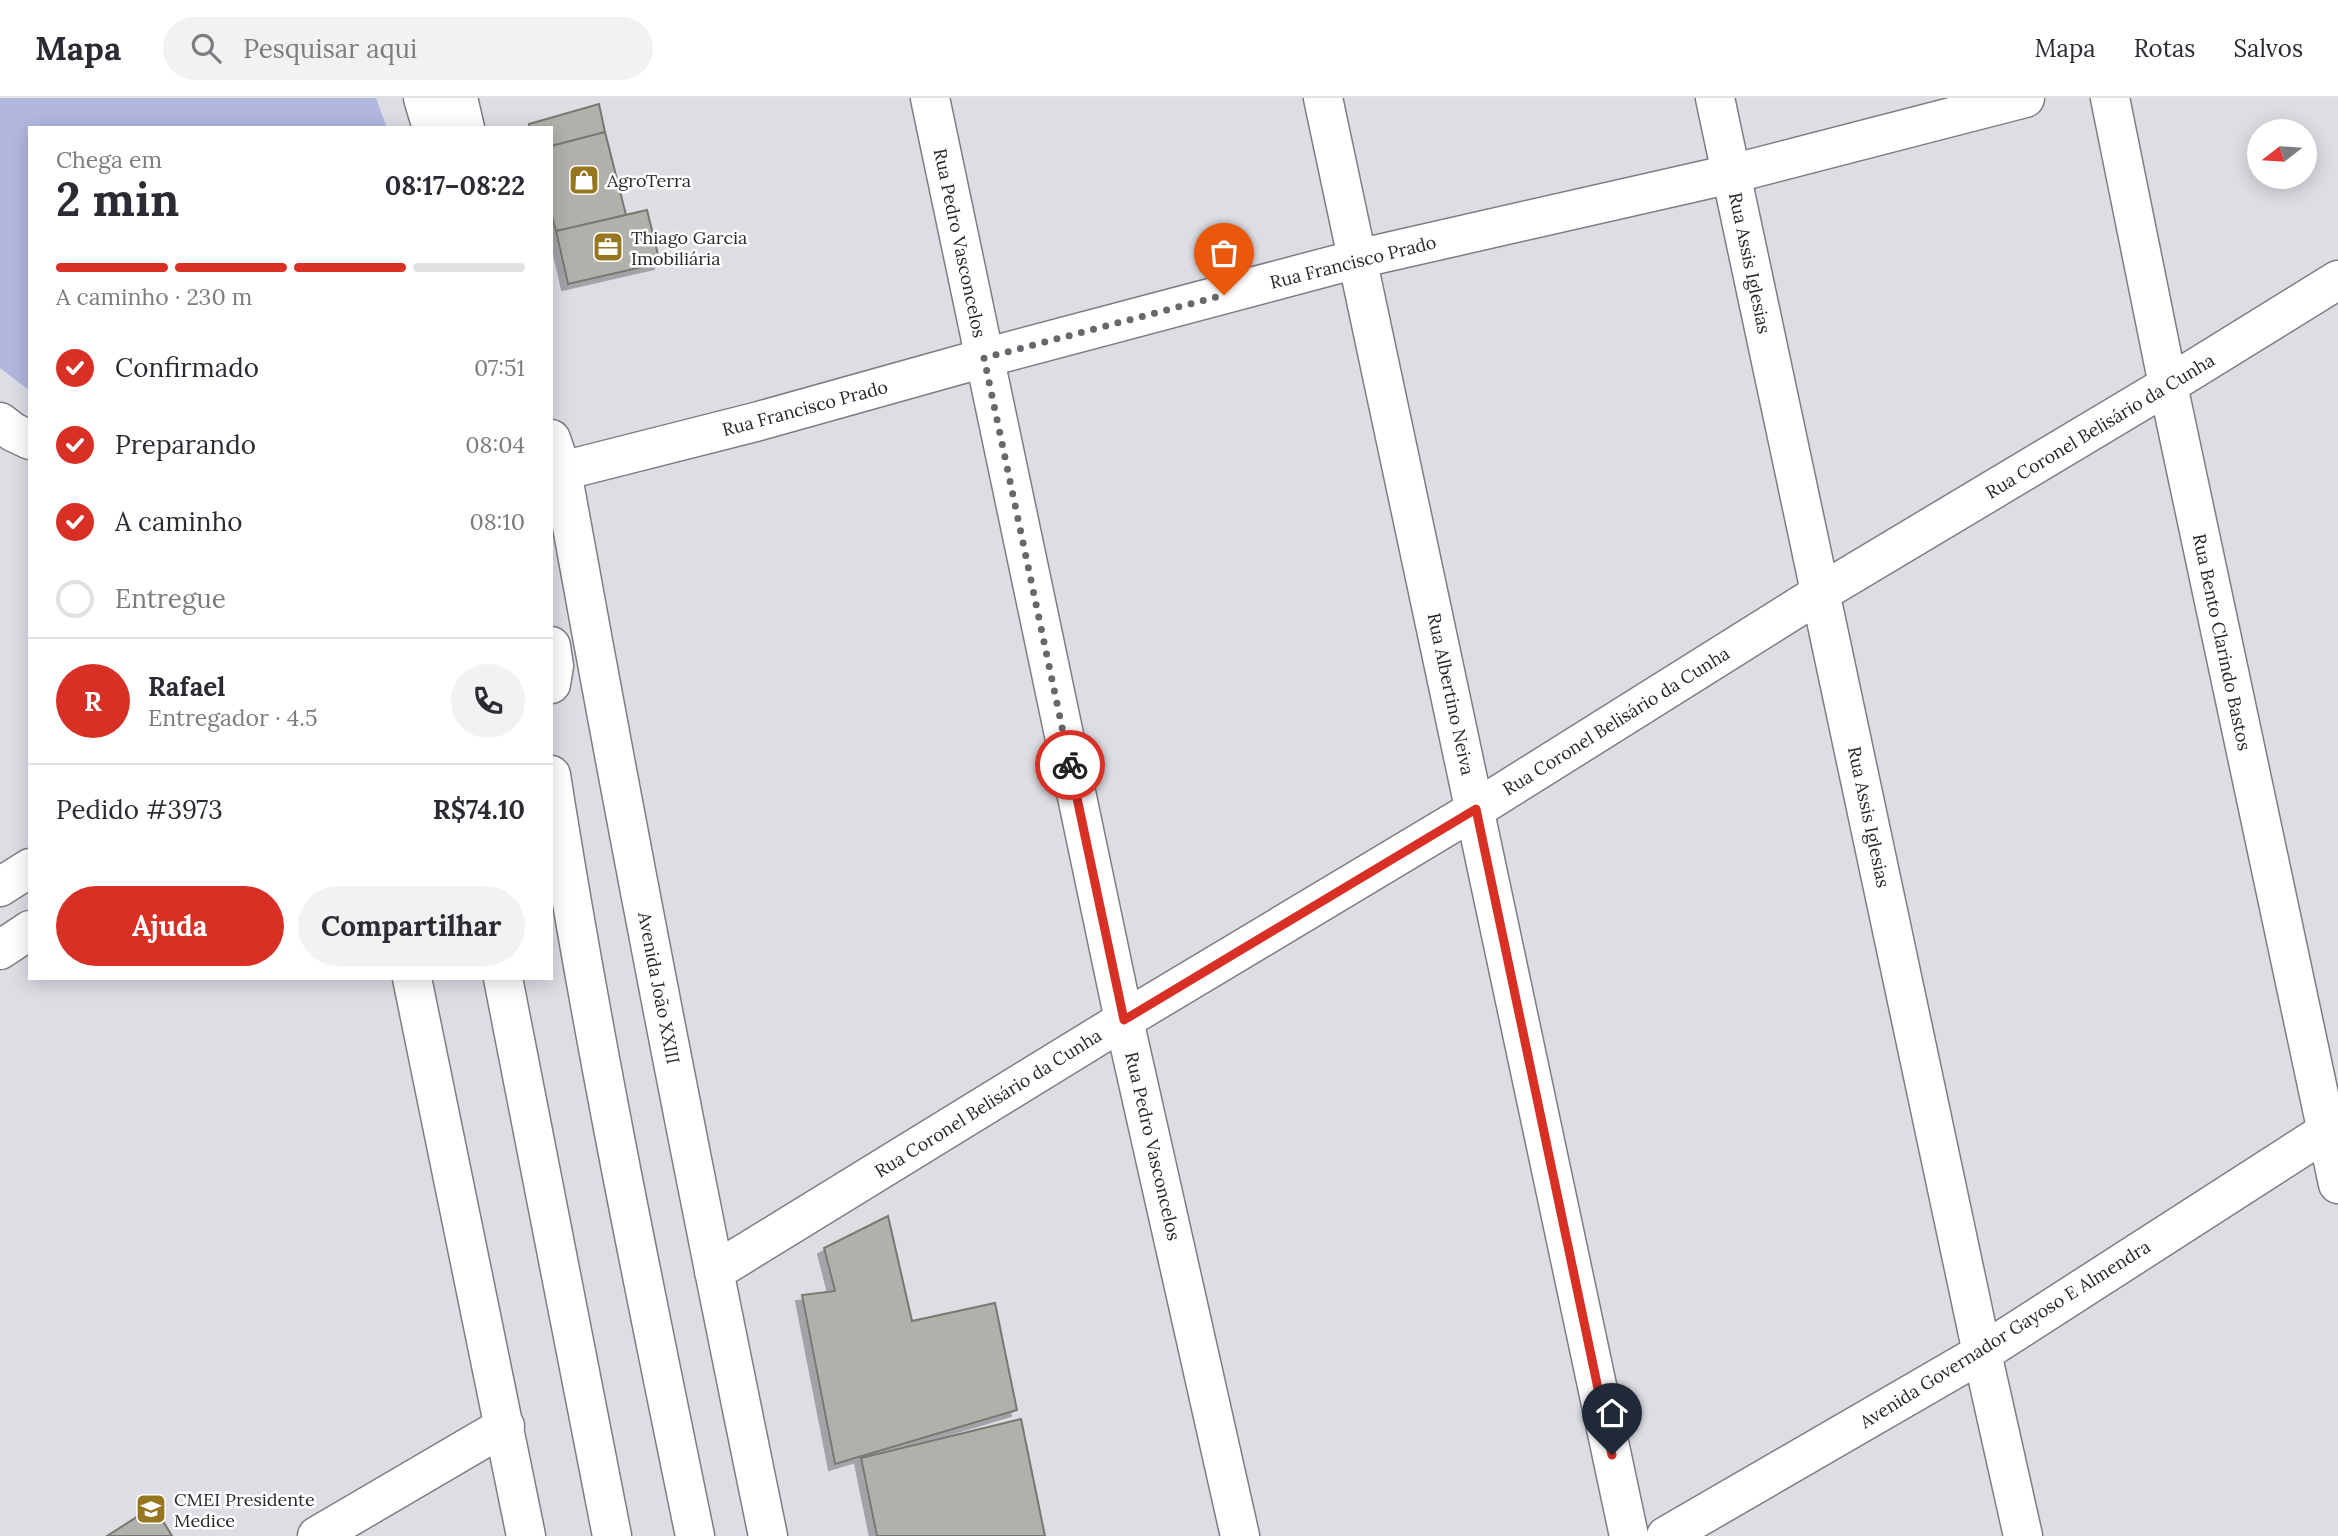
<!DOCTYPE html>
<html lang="pt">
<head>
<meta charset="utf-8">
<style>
	:root { --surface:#fff; --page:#f2f2f3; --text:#2b2b33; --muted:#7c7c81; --line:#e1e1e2; --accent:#d93025 }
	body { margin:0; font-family:Lora,serif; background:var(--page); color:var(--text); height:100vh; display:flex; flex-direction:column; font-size:26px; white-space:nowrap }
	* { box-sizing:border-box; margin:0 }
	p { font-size:23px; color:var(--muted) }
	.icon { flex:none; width:38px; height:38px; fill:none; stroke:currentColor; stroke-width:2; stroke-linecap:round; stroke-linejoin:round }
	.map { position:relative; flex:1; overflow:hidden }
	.panel { position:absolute; left:28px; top:28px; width:525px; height:854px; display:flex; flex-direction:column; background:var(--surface); border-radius:0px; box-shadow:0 4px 18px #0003 }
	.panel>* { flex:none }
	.needle { width:46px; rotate:253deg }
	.tools { position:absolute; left:2247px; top:21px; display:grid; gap:14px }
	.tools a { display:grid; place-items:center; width:70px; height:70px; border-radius:50%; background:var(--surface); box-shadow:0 4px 18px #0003; font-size:35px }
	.pin { position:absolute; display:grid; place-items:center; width:60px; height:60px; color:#fff; margin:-72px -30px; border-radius:50% 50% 50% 0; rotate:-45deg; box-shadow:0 0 7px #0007 }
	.pin .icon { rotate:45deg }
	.courier { position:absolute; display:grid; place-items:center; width:70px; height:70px; margin:-35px; border:5px solid #d93025; border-radius:50%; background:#fff; color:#222; box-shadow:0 2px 9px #0007 }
	.summary em { font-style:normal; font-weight:700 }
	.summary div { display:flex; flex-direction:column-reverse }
	.summary { display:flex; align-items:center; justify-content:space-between; height:119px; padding:0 28px }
	h1 { font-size:46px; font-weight:700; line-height:52px }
	.bar { display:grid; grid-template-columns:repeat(4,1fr); gap:10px 7px; align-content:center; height:84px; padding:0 28px }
	.bar i { height:9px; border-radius:5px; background:var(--line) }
	.bar .active { background:var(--accent) }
	.bar p { grid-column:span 4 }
	.line { display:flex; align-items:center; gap:18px; padding:0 28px; border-top:2px solid var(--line) }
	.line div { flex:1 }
	.round { display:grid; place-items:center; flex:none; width:74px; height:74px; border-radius:37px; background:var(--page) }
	ol { padding:0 28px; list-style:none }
	li { display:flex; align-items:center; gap:21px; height:77px }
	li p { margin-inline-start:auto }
	li .icon { padding:7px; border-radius:50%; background:var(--accent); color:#fff; stroke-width:4 }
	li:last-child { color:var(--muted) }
	li i { width:38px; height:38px; border:4px solid var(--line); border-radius:50% }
	.primary-button { display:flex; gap:14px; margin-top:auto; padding:14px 28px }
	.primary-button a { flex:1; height:80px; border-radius:42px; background:var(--accent); color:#fff; font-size:28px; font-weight:700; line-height:80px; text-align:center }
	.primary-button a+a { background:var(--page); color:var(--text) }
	header { display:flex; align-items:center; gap:42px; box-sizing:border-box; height:98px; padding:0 35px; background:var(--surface); border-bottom:2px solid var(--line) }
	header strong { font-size:33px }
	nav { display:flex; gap:38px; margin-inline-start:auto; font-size:24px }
	.search { width:490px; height:63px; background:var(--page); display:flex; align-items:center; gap:18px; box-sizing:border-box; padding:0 24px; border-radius:38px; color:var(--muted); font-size:26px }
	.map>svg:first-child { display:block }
	.green { fill:#b1b7df }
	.building { fill:#b2b0aa; stroke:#797772; stroke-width:2; filter:url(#shadow) }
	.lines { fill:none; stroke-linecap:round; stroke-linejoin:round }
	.minor-casing { stroke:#7d7e84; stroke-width:41 }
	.major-casing { stroke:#7d7e84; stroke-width:41 }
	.minor { stroke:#fff; stroke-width:38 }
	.major { stroke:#fff; stroke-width:38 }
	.done { stroke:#67686c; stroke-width:7; stroke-dasharray:0 12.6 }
	.route { stroke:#d93025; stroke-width:9 }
	.labels { text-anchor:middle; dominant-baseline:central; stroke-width:5; stroke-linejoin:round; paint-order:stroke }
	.poi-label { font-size:18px; fill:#28282b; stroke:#fff; text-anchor:start }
	.street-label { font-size:18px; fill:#28282b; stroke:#fff }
</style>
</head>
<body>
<header>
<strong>Mapa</strong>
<div class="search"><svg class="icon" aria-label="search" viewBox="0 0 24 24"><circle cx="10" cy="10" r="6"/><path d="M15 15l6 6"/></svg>Pesquisar aqui</div>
<nav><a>Mapa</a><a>Rotas</a><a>Salvos</a></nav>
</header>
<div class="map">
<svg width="2338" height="1438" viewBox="0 0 2338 1438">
	<defs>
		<filter id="shadow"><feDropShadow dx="-6" dy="6" stdDeviation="0" flood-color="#0004"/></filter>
	</defs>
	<rect width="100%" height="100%" fill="#dddee4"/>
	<!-- green -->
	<path class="green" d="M0,0H376L387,30H30V293L0,270Z"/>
	<!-- building -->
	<path class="building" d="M599,6L605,34L551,48V30H529V26Z
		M605,34L626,117L556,133L551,115V48Z
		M647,112L660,165L568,186L556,133Z
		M888,1118L912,1223L995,1205L1017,1312L835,1366L802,1197L835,1193L824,1150Z
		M1021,1321L1045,1438H877L861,1360Z
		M154,1408L172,1438H107Z"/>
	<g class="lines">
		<!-- minor casing -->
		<g class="minor-casing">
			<path id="minor" d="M458,0L465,30
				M930,0L1124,922L1240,1438
				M1323,0L1629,1438
				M1715,0L1982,1255L2023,1438
				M2110,0L2168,287L2338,1086
				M551,341L562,373C626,729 695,1084 768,1438
				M562,373L759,323L984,260L1357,161L1731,76L2025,0
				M0,789L30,770
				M0,852L30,832
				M412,880L526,1438
				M714,1174L1124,922L1476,711L1822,494L2168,287L2338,182
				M317,1438L505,1328"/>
		</g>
		<!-- major casing -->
		<g class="major-casing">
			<path id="major" d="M423,0L432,30
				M0,324L13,334L30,342
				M551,548L554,568L551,586
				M551,677C591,932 643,1185 695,1438
				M503,880L612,1438
				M1666,1438L1982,1255L2338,1026"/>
		</g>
		<!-- minor -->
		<use href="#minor" class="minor"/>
		<!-- major -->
		<use href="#major" class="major"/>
	</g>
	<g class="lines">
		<!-- done -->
		<path class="done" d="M1070,667L984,260L1224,197"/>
		<!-- route -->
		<path class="route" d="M1070,667L1124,922L1476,711L1612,1357"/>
	</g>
	<!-- icons -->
	<defs>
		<g id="shop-square" transform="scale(1.575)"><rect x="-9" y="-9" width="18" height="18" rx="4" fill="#96771f" stroke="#fff"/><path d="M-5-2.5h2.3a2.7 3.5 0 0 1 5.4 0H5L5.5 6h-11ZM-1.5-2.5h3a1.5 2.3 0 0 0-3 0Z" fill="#fff"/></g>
		<g id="office-square" transform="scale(1.575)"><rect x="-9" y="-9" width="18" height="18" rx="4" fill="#96771f" stroke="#fff"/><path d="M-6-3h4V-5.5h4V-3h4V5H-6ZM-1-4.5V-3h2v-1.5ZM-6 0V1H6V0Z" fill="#fff"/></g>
		<g id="school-square" transform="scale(1.575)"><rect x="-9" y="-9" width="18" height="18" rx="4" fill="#96771f" stroke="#fff"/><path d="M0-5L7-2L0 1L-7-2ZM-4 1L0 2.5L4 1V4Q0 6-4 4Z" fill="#fff"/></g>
	</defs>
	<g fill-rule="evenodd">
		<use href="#shop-square" x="584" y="82"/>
		<use href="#office-square" x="608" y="149"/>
		<use href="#school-square" x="151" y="1411"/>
	</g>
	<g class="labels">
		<!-- poi labels -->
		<g class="poi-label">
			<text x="607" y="82">AgroTerra</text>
			<text x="631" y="139">Thiago Garcia<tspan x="631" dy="21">Imobiliária</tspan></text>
			<text x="174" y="1401">CMEI Presidente<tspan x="174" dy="21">Medice</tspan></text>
		</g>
		<!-- street labels -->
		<g class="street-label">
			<text transform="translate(960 145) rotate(78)">Rua Pedro Vasconcelos</text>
			<text transform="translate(1353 164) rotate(-14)">Rua Francisco Prado</text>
			<text transform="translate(1750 165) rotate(78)">Rua Assis Iglesias</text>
			<text transform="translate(805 310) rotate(-15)">Rua Francisco Prado</text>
			<text transform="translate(2100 328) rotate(-31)">Rua Coronel Belisário da Cunha</text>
			<text transform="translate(2222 544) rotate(78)">Rua Bento Clarindo Bastos</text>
			<text transform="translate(1451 596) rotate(78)">Rua Albertino Neiva</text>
			<text transform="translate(1616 623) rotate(-32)">Rua Coronel Belisário da Cunha</text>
			<text transform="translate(1869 719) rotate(78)">Rua Assis Iglesias</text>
			<text transform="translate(659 890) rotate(79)">Avenida João XXIII</text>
			<text transform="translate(988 1005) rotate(-32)">Rua Coronel Belisário da Cunha</text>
			<text transform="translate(1153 1048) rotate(77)">Rua Pedro Vasconcelos</text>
			<text transform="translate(2005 1236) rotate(-32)">Avenida Governador Gayoso E Almendra</text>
		</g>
	</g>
</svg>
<div class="tools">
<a><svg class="needle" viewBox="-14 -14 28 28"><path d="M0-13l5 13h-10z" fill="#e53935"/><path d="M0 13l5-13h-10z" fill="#7c7c81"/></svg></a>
</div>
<div class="pin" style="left:1224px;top:197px;background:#ea580c"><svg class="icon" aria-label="bag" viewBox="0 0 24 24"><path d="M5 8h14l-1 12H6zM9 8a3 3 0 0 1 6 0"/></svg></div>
<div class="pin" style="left:1612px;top:1357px;background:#1f2937"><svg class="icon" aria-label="home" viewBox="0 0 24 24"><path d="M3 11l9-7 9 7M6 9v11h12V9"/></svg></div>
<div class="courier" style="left:1070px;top:667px"><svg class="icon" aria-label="bike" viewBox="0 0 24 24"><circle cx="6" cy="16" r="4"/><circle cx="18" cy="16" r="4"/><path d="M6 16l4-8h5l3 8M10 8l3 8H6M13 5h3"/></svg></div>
<section class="panel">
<div class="summary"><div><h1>2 min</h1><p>Chega em</p></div><em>08:17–08:22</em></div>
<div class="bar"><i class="active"></i><i class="active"></i><i class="active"></i><i></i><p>A caminho · 230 m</p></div>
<ol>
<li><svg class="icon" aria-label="check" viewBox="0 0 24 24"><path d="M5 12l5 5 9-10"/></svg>Confirmado<p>07:51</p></li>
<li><svg class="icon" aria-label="check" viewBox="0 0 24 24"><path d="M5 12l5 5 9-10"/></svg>Preparando<p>08:04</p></li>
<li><svg class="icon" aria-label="check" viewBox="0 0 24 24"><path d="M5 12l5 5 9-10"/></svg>A caminho<p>08:10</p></li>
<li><i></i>Entregue</li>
</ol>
<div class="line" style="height:126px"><b class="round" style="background:var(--accent);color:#fff">R</b><div><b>Rafael</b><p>Entregador · 4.5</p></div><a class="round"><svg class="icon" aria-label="phone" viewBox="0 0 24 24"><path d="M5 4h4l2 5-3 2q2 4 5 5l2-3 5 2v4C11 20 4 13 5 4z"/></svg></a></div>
<div class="line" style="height:91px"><div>Pedido #3973</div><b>R$74.10</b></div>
<div class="primary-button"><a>Ajuda</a><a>Compartilhar</a></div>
</section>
</div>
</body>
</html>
